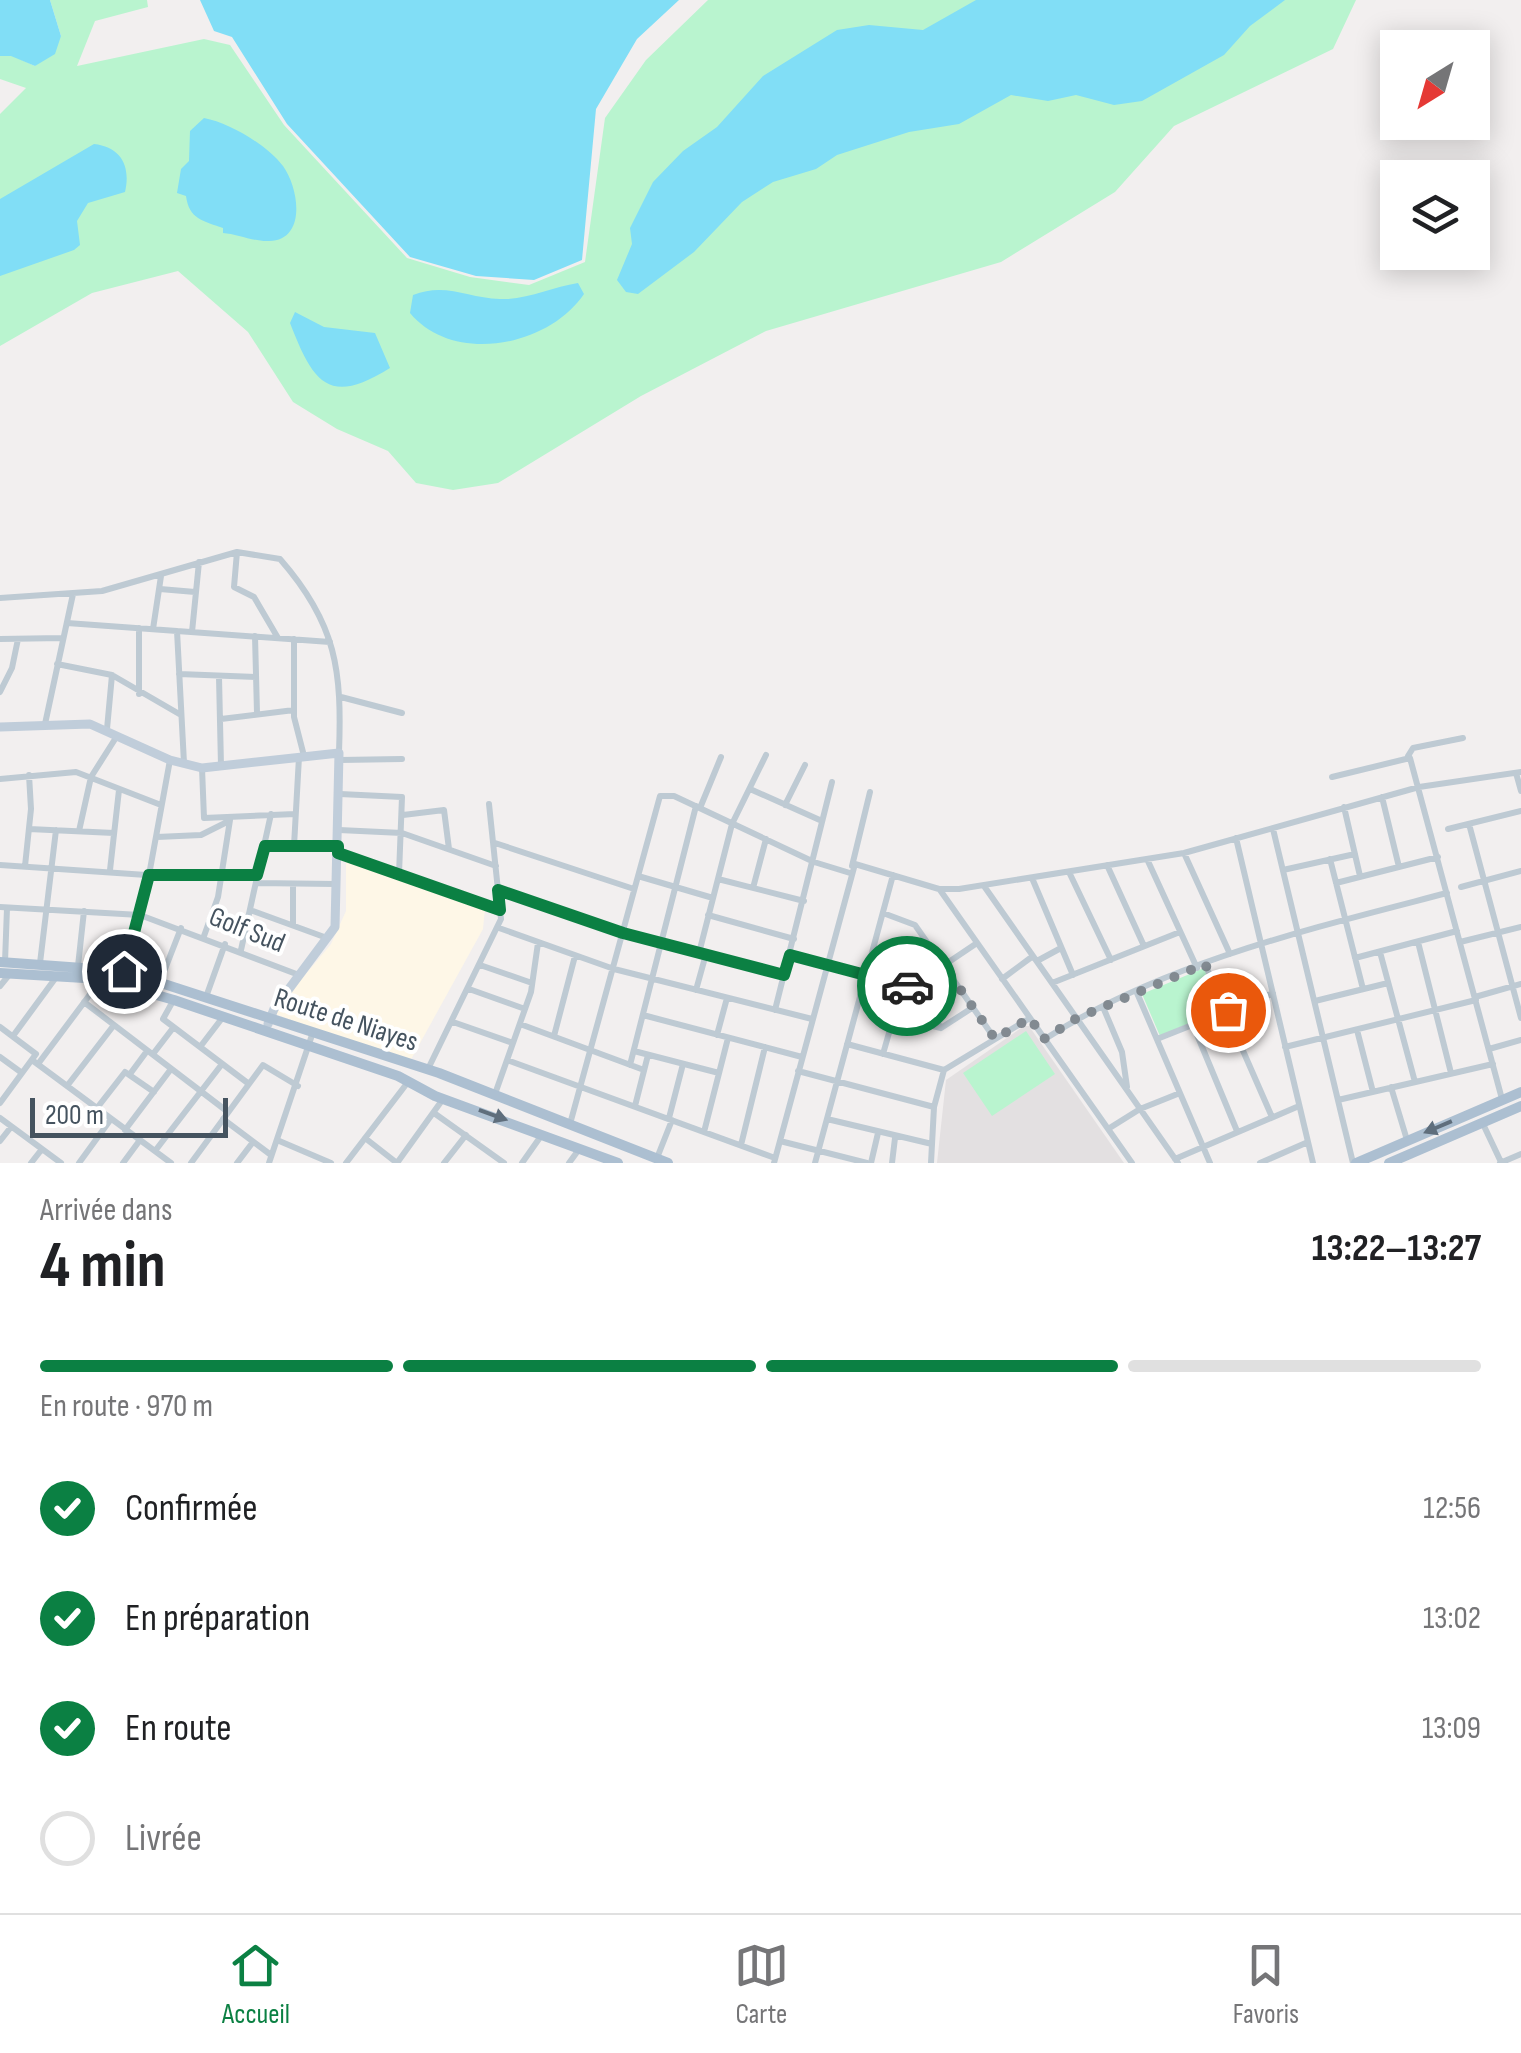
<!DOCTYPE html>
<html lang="fr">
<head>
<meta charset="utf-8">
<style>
	:root { --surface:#fff; --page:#f6f6f6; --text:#202124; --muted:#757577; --line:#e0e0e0; --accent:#0b8043 }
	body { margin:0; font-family:"Sofia Sans Condensed",sans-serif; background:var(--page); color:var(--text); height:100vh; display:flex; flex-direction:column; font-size:38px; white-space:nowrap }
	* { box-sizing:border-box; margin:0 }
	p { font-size:32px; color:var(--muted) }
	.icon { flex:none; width:55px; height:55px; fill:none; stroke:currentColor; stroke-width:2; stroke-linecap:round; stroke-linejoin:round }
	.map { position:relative; height:1163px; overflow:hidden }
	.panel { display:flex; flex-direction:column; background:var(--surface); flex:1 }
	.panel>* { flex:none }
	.needle { width:65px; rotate:217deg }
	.buttons { position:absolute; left:1380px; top:30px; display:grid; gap:20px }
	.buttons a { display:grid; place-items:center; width:110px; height:110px; border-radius:0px; background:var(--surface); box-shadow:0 5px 25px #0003; font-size:50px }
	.scale { position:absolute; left:30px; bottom:25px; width:198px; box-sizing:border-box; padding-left:10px; border:5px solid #45535f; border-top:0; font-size:28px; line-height:35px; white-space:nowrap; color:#45535f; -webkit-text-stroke:8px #fff; paint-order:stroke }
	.pin { position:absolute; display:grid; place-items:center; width:85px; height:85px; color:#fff; margin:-42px; border:5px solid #fff; border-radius:50%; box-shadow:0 2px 10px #0007 }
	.courier { position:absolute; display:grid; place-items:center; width:100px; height:100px; margin:-50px; border:8px solid #0b8043; border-radius:50%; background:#fff; color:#222; box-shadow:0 2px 12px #0007 }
	.head em { font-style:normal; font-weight:700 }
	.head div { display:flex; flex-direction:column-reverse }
	.head { display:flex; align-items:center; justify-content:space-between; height:170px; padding:0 40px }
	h1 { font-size:65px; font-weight:700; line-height:75px }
	.bar { display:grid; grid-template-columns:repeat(4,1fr); gap:15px 10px; align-content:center; height:120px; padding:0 40px }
	.bar i { height:12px; border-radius:8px; background:var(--line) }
	.bar .active { background:var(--accent) }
	.bar p { grid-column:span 4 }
	ol { padding:0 40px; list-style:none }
	li { display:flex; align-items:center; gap:30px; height:110px }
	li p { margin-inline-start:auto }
	li .icon { padding:10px; border-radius:50%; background:var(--accent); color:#fff; stroke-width:4 }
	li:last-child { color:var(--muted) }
	li i { width:55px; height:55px; border:5px solid var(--line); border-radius:50% }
	.tab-bar { display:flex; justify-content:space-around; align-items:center; height:140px; border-top:2px solid var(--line); background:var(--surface); font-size:28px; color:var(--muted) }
	.tab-bar a { display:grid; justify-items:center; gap:5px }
	.tab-bar .active { color:var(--accent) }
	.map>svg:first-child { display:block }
	.commercial { fill:#fef7e7 }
	.education { fill:#e3e0e1 }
	.green { fill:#b9f4cf }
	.water { fill:#81def6 }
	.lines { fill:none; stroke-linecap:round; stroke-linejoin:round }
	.street { stroke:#becad3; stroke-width:6 }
	.secondary { stroke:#c0cdda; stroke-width:9 }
	.primary { stroke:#acbfd1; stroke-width:10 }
	.oneway { fill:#5f6e7c }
	.done { stroke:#828a91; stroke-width:10; stroke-dasharray:0 18 }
	.route { stroke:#0b8043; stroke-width:12 }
	.labels { text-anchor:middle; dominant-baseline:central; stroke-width:8; stroke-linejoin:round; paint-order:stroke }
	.street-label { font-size:28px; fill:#45535f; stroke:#fff }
</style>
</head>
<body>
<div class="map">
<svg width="1521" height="1163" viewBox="0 0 1521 1163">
	<rect width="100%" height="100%" fill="#f2efef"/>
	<!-- commercial -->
	<path class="commercial" d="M346,859L485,908L483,929L408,1065L273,1013L331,944L346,911Z"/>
	<!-- education -->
	<path class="education" d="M1024,1026H1029L1124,1163H937L946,1080Z"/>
	<!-- green -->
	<path class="green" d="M50,0H147L148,7L95,21L77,66L204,39L230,45L284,125L407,258L470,277L529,285L585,262L605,118L646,60L708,0H1356L1333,49L1174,126L1115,192L1001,262L766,331L641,396L498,483L453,490L416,483L388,451L337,429L293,402L248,332L178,271L92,293L0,346V114L26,88L0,79V56L11,55L35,66L61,36Z
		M1204,968L1222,1009L1160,1036L1142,994Z
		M1026,1031L1055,1074L992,1116L963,1073Z"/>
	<!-- water -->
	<path class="water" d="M0,0H50L61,36L55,54L35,66L11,56H0Z
		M200,0H679L637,39L596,109L582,260L534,280L476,276L410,257L287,124L232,37L214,31Z
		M976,0H1285L1250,26L1224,55L1142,101L1114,105L1076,95L1048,101L1011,95L959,124L909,132L837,155L816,169L773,182L742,202L694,252L638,294L626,292L617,280L632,244L630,228L653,182L683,151L717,127L763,76L837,30L869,25L923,30Z
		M204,118C230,123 267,145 283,166C299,188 307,240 269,241C255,242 237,234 223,233V228C203,221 189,219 186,196L177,193L181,169L189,161L190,131Z
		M94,144C121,147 131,166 125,192L88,203L77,221L80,245L74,250L0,276V199Z
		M578,283L584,294C548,347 453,365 410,313L413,295C445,282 468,298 500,299C527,300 552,287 578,283Z
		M295,312L324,327L375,333L390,368C328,407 313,382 290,323Z"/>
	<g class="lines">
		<!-- street -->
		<path class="street" d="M237,552L234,587L254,597L278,638
			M160,589L195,592
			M0,598L102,591L237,552L280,559C337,624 342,671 339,753
			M67,623L330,642
			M139,628V694
			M153,629L161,576
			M177,631L184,763
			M192,632L199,562
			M255,636L257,713
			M0,639L62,638
			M294,639V717L304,756
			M57,664L112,675L181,715
			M179,674L256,677
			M219,677L221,766
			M0,692L12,668L18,639
			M341,697L402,713
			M221,719L294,710
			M45,724L73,594
			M107,729L112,675
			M1408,756L1413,748L1463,738
			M340,760L402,759
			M202,768L204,818L295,814
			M1516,773L1521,791
			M1332,777L1410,758L1502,1099
			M0,779L76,772L161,805
			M750,789L822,821
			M340,794L402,797L399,874
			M1382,797L1399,867
			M785,805L805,765
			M1344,807L1360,876
			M700,808L721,757
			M403,815L444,810L449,849
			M1469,824L1521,1018
			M29,829L114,833
			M1273,829L1353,1163
			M1448,829L1521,811
			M339,830L402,833L496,866
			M79,831L91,777L117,736
			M157,837L201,835L227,822
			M1236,838L1313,1163
			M495,843L634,889
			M294,846L299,757
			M265,847L338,846
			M338,853L500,910
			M1184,853L1230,954
			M1147,859L1197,968
			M1330,859L1363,989
			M0,865L161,876L257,875
			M1107,865L1144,946
			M25,866L31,809L29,775
			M852,866L870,792
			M110,870L119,790
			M1283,870L1355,854
			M1069,872L1111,960
			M638,876L713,898
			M1032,878L1073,975
			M718,879L804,901
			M256,883L335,884
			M1336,883L1438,857
			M984,886L1178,1163
			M1461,887L1521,871
			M753,888L766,839
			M498,890L623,933L784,975
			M940,890L1132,1163
			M0,907L140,915L299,975
			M253,911L327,938
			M883,913L915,925L995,1039
			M708,915L794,939
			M293,925V884
			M499,928L614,969L812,1019
			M204,936L218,897L230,820
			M1418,942L1451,1073
			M1460,942L1521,927
			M241,950L271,814
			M1380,952L1415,1082
			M699,953L732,824L766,755
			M789,955L902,987L913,986L977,943
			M1355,958L1457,931
			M1037,961L1061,948
			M5,962L7,908
			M40,963L56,830
			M1205,964L1272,1117
			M480,965L532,983
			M78,966L84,911
			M125,970L149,875L170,760
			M1002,979L1033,956
			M160,982L181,928
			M1052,983L1180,932
			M0,986L9,975
			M913,986L941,1028
			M469,989L525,1009
			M696,990L706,954
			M1137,993L1210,1163
			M206,997L225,944
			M1475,997L1521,984
			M173,1001L163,1019L249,1084
			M1315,1001L1388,983
			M84,1002L228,1112
			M1103,1007L1122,1052L1127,1087
			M775,1010L832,782
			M643,1015L802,1057
			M894,1017L941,1028L972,1008
			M453,1022L513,1043
			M520,1024L644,1070
			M1193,1025L1237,1131
			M0,1027L36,1054L0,1103
			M1357,1030L1373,1092
			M717,1035L727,998
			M13,1036L57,976
			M554,1036L575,956
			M1045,1039C1162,963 1313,928 1447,893
			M1157,1039L1273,993
			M847,1044L944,1070
			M200,1047L223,1017
			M1285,1047L1476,1000
			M1489,1049L1521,1040
			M634,1051L719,1073
			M153,1054L173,1028
			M883,1054L902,987
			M0,1057L22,1073
			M32,1060L171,1163
			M507,1060L775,1158
			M38,1064L100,981
			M630,1065L696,806
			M428,1069L501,919L489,804
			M798,1071L934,1107
			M130,1074L147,1051
			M67,1086L114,1025
			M1391,1087L1407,1140
			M495,1094L531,992L538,943
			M1338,1100L1493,1064
			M635,1106L648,1055
			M97,1108L125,1072L154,1092
			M434,1113L504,1163
			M0,1118L61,1163
			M669,1118L683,1064
			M223,1119L271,1155
			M827,1119L932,1144
			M570,1124L660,796H674L814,862L850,873
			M1483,1124L1501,1162
			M1108,1129L1140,1109L1180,1093
			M125,1130L171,1069
			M704,1132L728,1038
			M365,1138L397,1163
			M277,1140L331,1163
			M0,1141L11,1127
			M780,1141L867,1163
			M741,1145L765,1047
			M155,1151L222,1064
			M657,1158L672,1120
			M1175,1159L1299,1106
			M31,1163L42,1149
			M79,1163L111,1119
			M123,1163L140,1140
			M191,1163L263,1065L298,1086
			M237,1163L253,1142
			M269,1163L313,1032
			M346,1163L408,1082
			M397,1163L443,1099
			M444,1163L466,1135
			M522,1163L541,1136
			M569,1163L580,1148
			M774,1163L855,864L939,889H959L1184,853L1419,787L1521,772
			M815,1163L893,875
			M871,1163L878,1133
			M892,1163L895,1138
			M931,1163L934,1107L944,1070L1030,1018
			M1260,1163L1308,1142
			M1500,1163L1521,1154"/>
		<!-- secondary -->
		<path class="secondary" d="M0,727L90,724L170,760L202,768L339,753L335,927L274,1009L268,1024"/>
		<!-- primary -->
		<path class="primary" d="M0,962L124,971L439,1073L668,1163
			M0,973L101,979L174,1000L398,1076L435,1096L618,1163
			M1356,1163L1521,1092
			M1389,1163L1521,1106"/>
	</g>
	<!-- one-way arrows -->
	<defs><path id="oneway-solid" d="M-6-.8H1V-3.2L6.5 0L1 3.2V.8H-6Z" transform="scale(2.5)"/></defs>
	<g class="oneway">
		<use href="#oneway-solid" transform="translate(493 1115) rotate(20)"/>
		<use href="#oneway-solid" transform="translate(1438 1127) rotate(157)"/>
	</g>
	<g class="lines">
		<!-- done -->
		<path class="done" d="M907,986L944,966L995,1039L1030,1018L1044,1039L1077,1018L1205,964L1228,1010"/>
		<!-- route -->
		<path class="route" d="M124,971L149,875H257L265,846H338V853L500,910L498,890L623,933L784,975L790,955L907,986"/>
	</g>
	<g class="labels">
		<!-- street labels -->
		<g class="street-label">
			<text transform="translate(247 930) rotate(22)">Golf Sud</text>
			<text transform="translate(346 1020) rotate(18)">Route de Niayes</text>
		</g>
	</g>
</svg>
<div class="buttons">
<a><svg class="needle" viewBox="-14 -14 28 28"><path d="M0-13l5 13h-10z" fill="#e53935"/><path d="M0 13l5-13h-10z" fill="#757577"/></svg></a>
<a><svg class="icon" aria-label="layers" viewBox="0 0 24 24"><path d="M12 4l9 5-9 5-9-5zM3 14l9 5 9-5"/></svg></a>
</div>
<div class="scale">200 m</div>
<div class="pin" style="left:1228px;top:1010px;background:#ea580c"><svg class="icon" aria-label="bag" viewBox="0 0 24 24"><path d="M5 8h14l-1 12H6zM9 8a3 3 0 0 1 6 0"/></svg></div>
<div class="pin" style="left:124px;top:971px;background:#1f2937"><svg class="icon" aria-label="home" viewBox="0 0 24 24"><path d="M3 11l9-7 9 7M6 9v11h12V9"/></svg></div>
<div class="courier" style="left:907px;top:986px"><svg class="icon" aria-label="car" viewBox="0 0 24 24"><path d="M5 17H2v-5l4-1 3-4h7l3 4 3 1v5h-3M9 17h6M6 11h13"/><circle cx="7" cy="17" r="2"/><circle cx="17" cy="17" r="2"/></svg></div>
</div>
<section class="panel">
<div class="head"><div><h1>4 min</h1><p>Arrivée dans</p></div><em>13:22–13:27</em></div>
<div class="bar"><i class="active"></i><i class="active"></i><i class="active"></i><i></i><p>En route · 970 m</p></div>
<ol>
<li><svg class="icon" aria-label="check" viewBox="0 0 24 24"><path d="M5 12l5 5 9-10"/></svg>Confirmée<p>12:56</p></li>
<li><svg class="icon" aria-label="check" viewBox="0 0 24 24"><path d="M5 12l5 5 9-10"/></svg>En préparation<p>13:02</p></li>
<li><svg class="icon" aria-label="check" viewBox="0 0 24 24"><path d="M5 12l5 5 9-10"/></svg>En route<p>13:09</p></li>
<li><i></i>Livrée</li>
</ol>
</section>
<nav class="tab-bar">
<a class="active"><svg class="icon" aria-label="home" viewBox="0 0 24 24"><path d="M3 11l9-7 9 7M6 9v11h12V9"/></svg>Accueil</a>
<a><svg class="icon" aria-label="map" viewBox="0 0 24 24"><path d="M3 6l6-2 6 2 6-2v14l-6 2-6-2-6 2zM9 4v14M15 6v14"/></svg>Carte</a>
<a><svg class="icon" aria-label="saved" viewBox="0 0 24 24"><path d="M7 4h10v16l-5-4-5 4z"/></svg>Favoris</a>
</nav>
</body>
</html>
